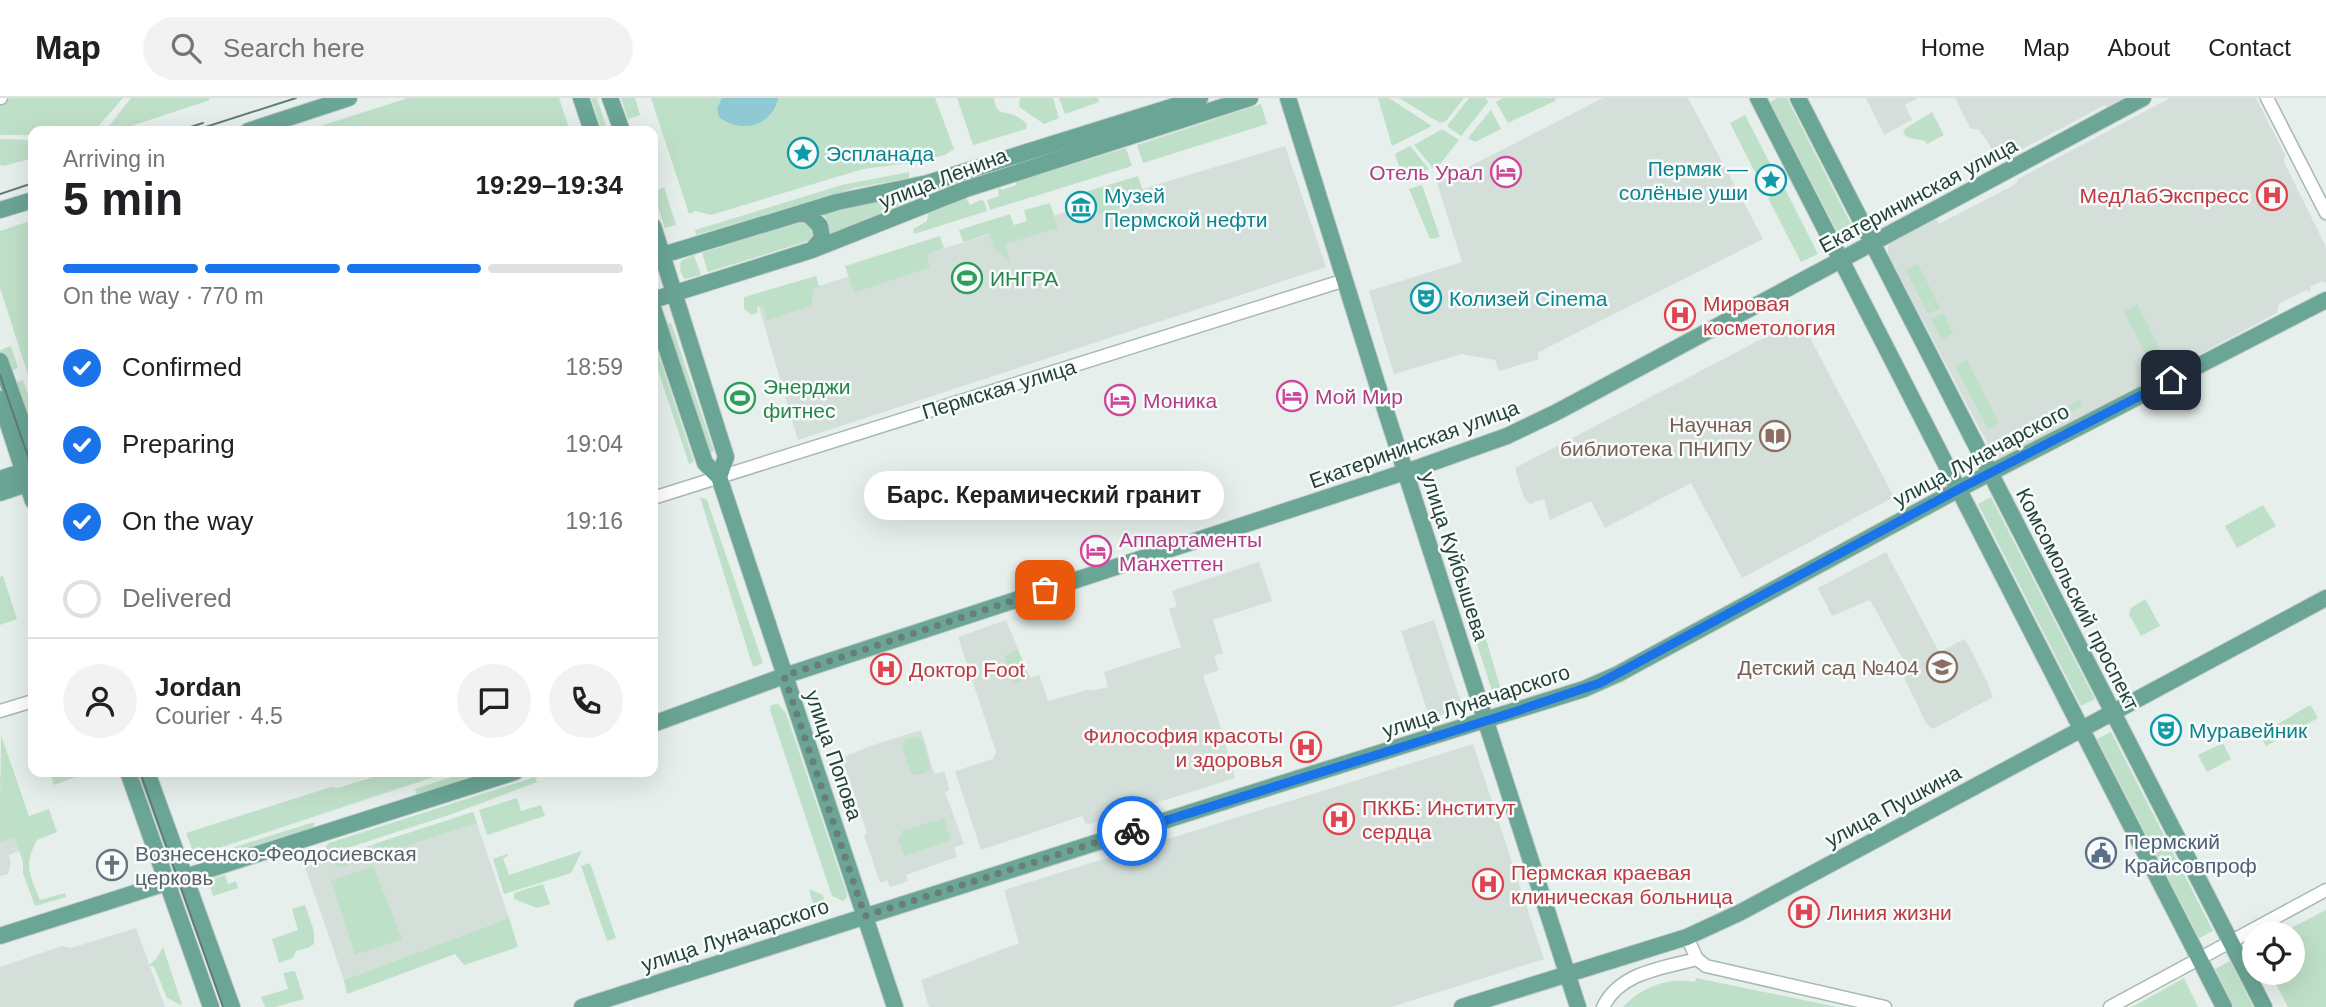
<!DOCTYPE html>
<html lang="en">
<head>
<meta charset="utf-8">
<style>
	:root { --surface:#fff; --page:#f2f2f2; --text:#202124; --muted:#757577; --line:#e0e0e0; --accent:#1a73e8 }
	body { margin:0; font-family:Arial,sans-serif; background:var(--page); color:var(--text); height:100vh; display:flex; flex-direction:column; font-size:26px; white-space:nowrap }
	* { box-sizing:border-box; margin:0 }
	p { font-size:23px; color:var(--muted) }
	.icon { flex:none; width:38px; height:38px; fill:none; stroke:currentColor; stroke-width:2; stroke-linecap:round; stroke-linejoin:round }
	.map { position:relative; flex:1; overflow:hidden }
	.side { position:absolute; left:28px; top:28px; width:630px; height:651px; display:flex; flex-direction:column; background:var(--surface); border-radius:14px; box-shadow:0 7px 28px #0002 }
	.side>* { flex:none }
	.controls { position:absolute; left:2242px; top:824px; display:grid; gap:14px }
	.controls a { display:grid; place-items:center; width:63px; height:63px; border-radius:50%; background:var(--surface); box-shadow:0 7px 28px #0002; font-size:35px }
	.pin { position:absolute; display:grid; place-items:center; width:60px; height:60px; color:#fff; margin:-30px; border-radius:14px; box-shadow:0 4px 10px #0006 }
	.courier { position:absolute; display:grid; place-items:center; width:70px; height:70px; margin:-35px; border:5px solid #1a73e8; border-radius:50%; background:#fff; color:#222; box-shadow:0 2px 9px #0007 }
	.bubble { position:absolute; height:49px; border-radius:24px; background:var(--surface); box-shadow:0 7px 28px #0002; font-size:23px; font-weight:800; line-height:49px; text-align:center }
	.summary em { font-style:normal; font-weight:800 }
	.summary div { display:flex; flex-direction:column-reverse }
	.summary { display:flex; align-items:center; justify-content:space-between; height:119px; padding:0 35px }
	h1 { font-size:46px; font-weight:800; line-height:52px }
	.bar { display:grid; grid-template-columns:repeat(4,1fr); gap:10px 7px; align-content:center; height:84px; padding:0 35px }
	.bar i { height:9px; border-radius:5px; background:var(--line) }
	.bar .current { background:var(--accent) }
	.bar p { grid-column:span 4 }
	.line { display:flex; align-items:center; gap:18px; padding:0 35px; border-top:2px solid var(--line) }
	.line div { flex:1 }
	.round { display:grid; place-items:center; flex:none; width:74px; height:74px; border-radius:37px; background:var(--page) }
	ol { padding:0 35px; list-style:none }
	li { display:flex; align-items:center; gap:21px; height:77px }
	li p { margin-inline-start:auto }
	li .icon { padding:7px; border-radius:50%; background:var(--accent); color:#fff; stroke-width:4 }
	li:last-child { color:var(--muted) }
	li i { width:38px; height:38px; border:4px solid var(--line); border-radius:50% }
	header { display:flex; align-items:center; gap:42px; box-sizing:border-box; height:98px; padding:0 35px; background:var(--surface); border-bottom:2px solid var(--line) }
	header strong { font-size:33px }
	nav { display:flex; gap:38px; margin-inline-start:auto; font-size:24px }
	.search { width:490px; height:63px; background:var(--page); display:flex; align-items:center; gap:18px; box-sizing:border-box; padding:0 24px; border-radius:38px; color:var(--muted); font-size:26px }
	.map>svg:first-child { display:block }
	.built { fill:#d4dfda }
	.green { fill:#bfe0c8 }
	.water { fill:#8ec9d4 }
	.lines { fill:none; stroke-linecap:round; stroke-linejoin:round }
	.minor-casing { stroke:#a8b8b2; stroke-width:15 }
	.major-casing { stroke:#c2cac8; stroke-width:18 }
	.minor { stroke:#fff; stroke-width:12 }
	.major { stroke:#6aa596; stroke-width:16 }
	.tram { stroke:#5f7d75; stroke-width:2 }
	.done { stroke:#687f78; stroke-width:7; stroke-dasharray:0 12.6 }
	.route { stroke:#1a73e8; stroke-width:9 }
	.labels { text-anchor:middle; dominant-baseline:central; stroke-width:5; stroke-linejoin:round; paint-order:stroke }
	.culture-label { font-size:21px; fill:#0d838f; stroke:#f7fbf9; text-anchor:start }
	.hotel-label { font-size:21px; fill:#b23c85; stroke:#f7fbf9; text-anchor:start }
	.street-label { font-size:21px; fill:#24423a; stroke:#f7fbf9 }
	.health-label { font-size:21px; fill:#be3a42; stroke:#f7fbf9; text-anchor:start }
	.leisure-label { font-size:21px; fill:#27864d; stroke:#f7fbf9; text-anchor:start }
	.education-label { font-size:21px; fill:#785e54; stroke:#f7fbf9; text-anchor:end }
	.service-label { font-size:21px; fill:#4e5e75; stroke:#f7fbf9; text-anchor:start }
	.worship-label { font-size:21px; fill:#5b616d; stroke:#f7fbf9; text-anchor:start }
</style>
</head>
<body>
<header>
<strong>Map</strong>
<div class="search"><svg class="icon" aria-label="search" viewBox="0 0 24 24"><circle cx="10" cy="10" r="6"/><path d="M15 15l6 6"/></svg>Search here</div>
<nav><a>Home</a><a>Map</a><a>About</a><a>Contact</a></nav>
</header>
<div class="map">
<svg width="2326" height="909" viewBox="0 0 2326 909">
	<rect width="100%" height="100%" fill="#e6efeb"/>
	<!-- built -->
	<path class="built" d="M1603,0H1688L1763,141L1537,255L1539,261L1499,273L1495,262L1462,256L1394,276L1369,193L1462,164L1437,85Z
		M1866,0H1918L1905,7L1912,22L1884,37Z
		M1955,0H2122L2123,1L2107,9L2105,7L1998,64L1986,41L1978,31H1971Z
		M2170,0H2256L2285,57L2284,64L2326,149V185L2323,183L2310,189L2311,194L2306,192L2279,205L2277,215L2003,361L1995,360L1888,156V147L1936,121L1939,126L2016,86L2018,81Z
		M1285,48L1326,169L798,342L758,206Z
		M1800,221L1894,399L1742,480L1691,385L1605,430L1591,403L1550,422L1544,401L1530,406L1524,400L1515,370Z
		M1886,454L1939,554L1965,541L1985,579L1993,599L1933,631L1926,625L1900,571L1906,567L1870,502L1832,518L1818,490Z
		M1259,464L1272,503L1213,522L1223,555L1214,558L1219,572L1203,578L1218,621L1235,680L1086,727L1082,718L981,752L955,673L993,661L996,654L958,539L1006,522L1030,580L1039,577L1048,603L1087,592H1095L1108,589L1104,574L1181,549L1169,511L1177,508L1172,493Z
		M1434,522L1463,610L1430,621L1401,533Z
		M921,632L934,675L936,676L944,673L948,686L949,692L945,694L964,746L954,749L957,759L906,777L908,783L890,789L887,782L880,785L864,737L867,735L842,660L870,648Z
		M1473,646L1544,861L1391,909H929L921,882L1019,845L1004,792Z
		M0,675L24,751L9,757L11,766L8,776L0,778Z
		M473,714L509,820L344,882L305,769Z
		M136,830L165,909H0V869L62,848L71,850Z"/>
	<!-- green -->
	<path class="green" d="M12,0H123L94,33H33V37H0V4Z
		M131,0H209L210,2L116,33H105Z
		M408,0H559L570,33H305Z
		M591,0H597L608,33H602Z
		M621,0H635L640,17L628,21Z
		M651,0H935L954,51L945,57L910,65L863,71L711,117L695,113L689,116Z
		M957,0H994C997,19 1004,12 1016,18C1020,20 1024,23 1027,26L1026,31L973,47Z
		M1020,0H1053L1059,20L1044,26L1019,9Z
		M1059,0H1098L1099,4L1065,16Z
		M1378,0H1389L1432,28L1392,48Z
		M1399,0H1464L1446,23L1440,25Z
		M1469,0H1486L1488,4L1461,38L1447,28Z
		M1503,0H1556L1555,3L1508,25L1496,4Z
		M1777,0H1787L1854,132L1840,139L1770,4Z
		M1261,6L1267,26L1143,65L1137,47Z
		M1491,12L1501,31L1475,44L1468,40Z
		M1932,14L1944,37L1927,46L1925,43L1906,39L1903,32Z
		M1745,17L1773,71L1757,78L1730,25Z
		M1442,31L1459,42L1440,66L1433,70L1414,47Z
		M0,41L33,42V60L3,68L0,67Z
		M1410,48L1429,71L1403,81L1395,56Z
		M1126,50L1132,68L990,112L987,102L999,98L998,90L1002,92L1016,87V84Z
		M909,74V80L854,90L696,137L695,132L842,87Z
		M1138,78L1146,102L1100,116L1085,104L1082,95Z
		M1422,87L1440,139L1430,141L1409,91Z
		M664,89L676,127L665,130L653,94Z
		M1785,91L1818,156L1801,164L1768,100Z
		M915,97V101L896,111L830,137L829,125L823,116L890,99Z
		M966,100L970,107L980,102L984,103L987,113L914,136L913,131L927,123L928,114Z
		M1050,105L1058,130L1005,146L1010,164L994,151L989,136L963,144L959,132L1010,116L1014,127L1027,123L1024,112Z
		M33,122V292L0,190V133Z
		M801,123C809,125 813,130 812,138L808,143L708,174L702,155Z
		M940,138L944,150L927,156L930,169L854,195L845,168Z
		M694,157L701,177L684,181L680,172L681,163Z
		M1918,166L1940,210L1928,216L1906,172Z
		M816,178L819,189L814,191L811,208L767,222L763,207L757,209L758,214L752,217L744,211V199Z
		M2137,206L2160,251V256L2154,261L2147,258L2124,214Z
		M1943,215L1953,235L1942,242L1931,221Z
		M671,225L714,353L708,355L666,227Z
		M653,240L694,364L689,366L653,257Z
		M11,248L18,270L8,274L0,252Z
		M1967,262L1999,325L1988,331L1955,268Z
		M23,282L33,312V341L13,285Z
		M2079,302L2082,308L2054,323L2048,320Z
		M700,399L707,402L763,565L753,569Z
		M1991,399L2095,601L2081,608L1978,406Z
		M2263,407L2276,428L2237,450L2225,428Z
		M3,478L17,521L0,527V479Z
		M1472,493L1503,599L1495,602L1461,496Z
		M2145,501L2160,528L2141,538L2129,516L2131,510Z
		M1018,552L1029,580L1014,585L1004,558Z
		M778,606L786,615L847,796V799L843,803L832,798L770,612L771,607Z
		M2308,608H2311L2318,620L2266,648L2263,643L2268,632Z
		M2111,634L2213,833L2199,840L2097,641Z
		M1,637L29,718L49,711L57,734L37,742C23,768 30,777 40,802L65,795L66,799L35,808L23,775V763L14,740L0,744Z
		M916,638L923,642L930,667L929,673L918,677L911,675L902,648L904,642Z
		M2223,645L2231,661L2207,674L2198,657Z
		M50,674H74L76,679L54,687Z
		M389,674H449L195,758L186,735L331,689L338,690Z
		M467,674H473L472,679L417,698L415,691Z
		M535,679L537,684L455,715L329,756L326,748L329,745Z
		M517,700L521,713L541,707L545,718L487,737L479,712Z
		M473,714L477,725L378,757L374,746Z
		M944,720L951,742L904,758L898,740L902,738L901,733Z
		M314,724V729L202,765L200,760Z
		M370,748L374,758L343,769L335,768L330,761Z
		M582,753L571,775L504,796L493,761L507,756L508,758L503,760L509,777Z
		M590,765L616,840L607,843L581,768Z
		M373,768L402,841L355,857L331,782Z
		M225,777L228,786L236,783L238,790L213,798L208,782Z
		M543,786L550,806L537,810L514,801V795Z
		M809,791L823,797L827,813L816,816Z
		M305,807L314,833V846L308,850L296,853L293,860L279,865L272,841L298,832L292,811Z
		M2326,812V909H2288L2270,875H2292V836H2280Z
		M509,820L518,849L464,867L455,856L347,896L344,882Z
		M163,849L182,907H181L167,900L154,869L149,867L157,860Z
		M2230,863L2253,909H2234L2215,871Z
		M295,873L304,901L275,909H265L261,899L288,891L283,875Z
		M1696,880L1837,909H1623C1641,889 1668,879 1695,884Z
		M2184,880L2198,909H2132Z"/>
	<!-- water -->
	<path class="water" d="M722,0H778C772,29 740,36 719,19L717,10Z"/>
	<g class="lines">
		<!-- minor casing -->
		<g class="minor-casing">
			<path id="minor" d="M0,0H1
				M2267,0L2326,115
				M653,400L1345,182
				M0,613L33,603
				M1687,839L1697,861L1706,868L1885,909
				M1603,909C1620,874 1663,870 1697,861
				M2110,909L2326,792"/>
		</g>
		<!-- major casing -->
		<g class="major-casing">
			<path id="major" d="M581,0L592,33
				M610,0L622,33
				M1288,0L1378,289L1578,909
				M1758,0L2224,909
				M1798,0L2264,909
				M248,33L349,0
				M0,112L33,102
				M797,116H808L820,128L822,140L812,152
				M653,128L726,359L719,379
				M653,160L837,104L928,85L1200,0
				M653,202L812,152L966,91L1250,0
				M653,210L705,365L719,379L895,909
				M0,263L33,355
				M0,301L33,403
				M0,381L33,370
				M0,395L33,384
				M653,626L784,578L1420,369L1507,338L1557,314L2143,0
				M128,674L211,909
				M147,674L232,909
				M0,838L515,674
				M582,909L1245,697L1584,591L1618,576L1959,391L2326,202
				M1462,909L1687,839L1741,814L2326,500"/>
		</g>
		<!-- minor -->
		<use href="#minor" class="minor"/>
		<!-- major -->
		<use href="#major" class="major"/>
		<!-- tram -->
		<path class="tram" d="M178,33L203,25
			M193,33L296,0
			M0,96L33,85
			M0,277L33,373
			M140,674L223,909"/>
	</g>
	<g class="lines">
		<!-- done -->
		<path class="done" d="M1045,492L784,578L865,818L1132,733"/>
		<!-- route -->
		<path class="route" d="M1132,733L1508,616L1600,585L1959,391L2171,282"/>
	</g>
	<!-- icons -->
	<defs>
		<g id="sight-ring" transform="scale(1.575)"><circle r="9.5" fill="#f7fbf9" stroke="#0f9aa8" stroke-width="1.5"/><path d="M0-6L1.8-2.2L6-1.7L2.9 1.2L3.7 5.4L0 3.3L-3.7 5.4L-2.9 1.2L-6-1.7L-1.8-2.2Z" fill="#0f9aa8"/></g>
		<g id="hotel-ring" transform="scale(1.575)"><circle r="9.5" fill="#f7fbf9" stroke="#d1479c" stroke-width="1.5"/><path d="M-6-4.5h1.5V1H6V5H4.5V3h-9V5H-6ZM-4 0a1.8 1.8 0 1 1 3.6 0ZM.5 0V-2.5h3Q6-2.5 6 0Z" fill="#d1479c"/></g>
		<g id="hospital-ring" transform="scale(1.575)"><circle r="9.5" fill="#f7fbf9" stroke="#e0444e" stroke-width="1.5"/><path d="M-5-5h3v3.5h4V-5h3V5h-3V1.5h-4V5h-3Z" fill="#e0444e"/></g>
		<g id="museum-ring" transform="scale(1.575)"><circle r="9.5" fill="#f7fbf9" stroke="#0f9aa8" stroke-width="1.5"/><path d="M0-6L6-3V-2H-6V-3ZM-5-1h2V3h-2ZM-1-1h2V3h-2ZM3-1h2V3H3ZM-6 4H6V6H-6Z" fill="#0f9aa8"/></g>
		<g id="stadium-ring" transform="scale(1.575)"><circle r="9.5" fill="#f7fbf9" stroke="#2e9e5b" stroke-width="1.5"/><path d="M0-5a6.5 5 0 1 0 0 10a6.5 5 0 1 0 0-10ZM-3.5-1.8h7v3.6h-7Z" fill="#2e9e5b"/></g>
		<g id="theatre-ring" transform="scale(1.575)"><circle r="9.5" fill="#f7fbf9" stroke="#0f9aa8" stroke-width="1.5"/><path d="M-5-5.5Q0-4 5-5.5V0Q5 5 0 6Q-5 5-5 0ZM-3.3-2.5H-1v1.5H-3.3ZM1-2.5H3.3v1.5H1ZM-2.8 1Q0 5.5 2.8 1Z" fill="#0f9aa8"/></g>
		<g id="library-ring" transform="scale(1.575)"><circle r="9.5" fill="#f7fbf9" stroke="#8d6e63" stroke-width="1.5"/><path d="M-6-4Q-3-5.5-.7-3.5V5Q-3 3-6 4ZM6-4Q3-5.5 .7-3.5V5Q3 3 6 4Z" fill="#8d6e63"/></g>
		<g id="school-ring" transform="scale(1.575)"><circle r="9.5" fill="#f7fbf9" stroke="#8d6e63" stroke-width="1.5"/><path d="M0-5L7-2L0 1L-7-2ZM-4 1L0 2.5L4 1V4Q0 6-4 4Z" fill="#8d6e63"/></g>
		<g id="civic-ring" transform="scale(1.575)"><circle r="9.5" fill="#f7fbf9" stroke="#5c6f8a" stroke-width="1.5"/><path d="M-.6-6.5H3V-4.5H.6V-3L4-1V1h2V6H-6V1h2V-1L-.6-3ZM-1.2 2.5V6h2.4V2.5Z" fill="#5c6f8a"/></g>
		<g id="church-ring" transform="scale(1.575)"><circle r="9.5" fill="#f7fbf9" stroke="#6b7280" stroke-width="1.5"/><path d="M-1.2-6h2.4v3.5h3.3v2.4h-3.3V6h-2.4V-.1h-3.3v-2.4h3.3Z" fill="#6b7280"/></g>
	</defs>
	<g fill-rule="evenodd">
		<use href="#sight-ring" x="803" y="55"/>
		<use href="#hotel-ring" x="1506" y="74"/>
		<use href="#sight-ring" x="1771" y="82"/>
		<use href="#hospital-ring" x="2272" y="97"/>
		<use href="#museum-ring" x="1081" y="109"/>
		<use href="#stadium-ring" x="967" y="180"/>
		<use href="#theatre-ring" x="1426" y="200"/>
		<use href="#hospital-ring" x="1680" y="217"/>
		<use href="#hotel-ring" x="1292" y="298"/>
		<use href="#stadium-ring" x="740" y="300"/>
		<use href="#hotel-ring" x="1120" y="302"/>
		<use href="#library-ring" x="1775" y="338"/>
		<use href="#hotel-ring" x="1096" y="453"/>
		<use href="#school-ring" x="1942" y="569"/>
		<use href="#hospital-ring" x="886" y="571"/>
		<use href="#theatre-ring" x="2166" y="632"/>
		<use href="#hospital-ring" x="1306" y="649"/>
		<use href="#hospital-ring" x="1339" y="721"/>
		<use href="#civic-ring" x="2101" y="755"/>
		<use href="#church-ring" x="112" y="767"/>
		<use href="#hospital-ring" x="1488" y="786"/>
		<use href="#hospital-ring" x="1804" y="814"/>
	</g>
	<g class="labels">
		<!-- culture labels -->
		<g class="culture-label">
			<text x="826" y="55">Эспланада</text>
			<text x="1748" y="70" text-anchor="end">Пермяк —<tspan x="1748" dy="24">солёные уши</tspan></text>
			<text x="1104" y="97">Музей<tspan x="1104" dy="24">Пермской нефти</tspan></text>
			<text x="1449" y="200">Колизей Cinema</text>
			<text x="2189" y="632">Муравейник</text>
		</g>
		<!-- hotel labels -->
		<g class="hotel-label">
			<text x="1483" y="74" text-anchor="end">Отель Урал</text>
			<text x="1315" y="298">Мой Мир</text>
			<text x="1143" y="302">Моника</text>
			<text x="1119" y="441">Аппартаменты<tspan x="1119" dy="24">Манхеттен</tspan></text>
		</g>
		<!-- street labels -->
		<g class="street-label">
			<text transform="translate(943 80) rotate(-21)">улица Ленина</text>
			<text transform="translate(1918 97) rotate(-28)">Екатерининская улица</text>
			<text transform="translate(999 291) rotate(-17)">Пермская улица</text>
			<text transform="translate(1414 346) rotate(-20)">Екатерининская улица</text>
			<text transform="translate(1981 357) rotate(-28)">улица Луначарского</text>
			<text transform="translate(1455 458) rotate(72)">улица Куйбышева</text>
			<text transform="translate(2078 501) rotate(63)">Комсомольский проспект</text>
			<text transform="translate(1476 603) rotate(-18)">улица Луначарского</text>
			<text transform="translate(834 657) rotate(71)">улица Попова</text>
			<text transform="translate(1893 708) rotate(-28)">улица Пушкина</text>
			<text transform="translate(735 837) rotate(-18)">улица Луначарского</text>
		</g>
		<!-- health labels -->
		<g class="health-label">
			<text x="2249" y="97" text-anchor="end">МедЛабЭкспресс</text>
			<text x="1703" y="205">Мировая<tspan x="1703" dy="24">косметология</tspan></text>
			<text x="909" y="571">Доктор Foot</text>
			<text x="1283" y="637" text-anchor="end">Философия красоты<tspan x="1283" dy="24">и здоровья</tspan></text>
			<text x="1362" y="709">ПККБ: Институт<tspan x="1362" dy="24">сердца</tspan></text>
			<text x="1511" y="774">Пермская краевая<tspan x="1511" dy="24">клиническая больница</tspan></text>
			<text x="1827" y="814">Линия жизни</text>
		</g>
		<!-- leisure labels -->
		<g class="leisure-label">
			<text x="990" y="180">ИНГРА</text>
			<text x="763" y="288">Энерджи<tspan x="763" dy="24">фитнес</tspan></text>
		</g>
		<!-- education labels -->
		<g class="education-label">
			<text x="1752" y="326">Научная<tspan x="1752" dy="24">библиотека ПНИПУ</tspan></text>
			<text x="1919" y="569">Детский сад №404</text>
		</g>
		<!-- service labels -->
		<g class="service-label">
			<text x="2124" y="743">Пермский<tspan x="2124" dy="24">Крайсовпроф</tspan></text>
		</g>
		<!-- worship labels -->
		<g class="worship-label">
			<text x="135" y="755">Вознесенско-Феодосиевская<tspan x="135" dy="24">церковь</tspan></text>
		</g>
	</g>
</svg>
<div class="controls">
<a><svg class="icon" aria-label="locate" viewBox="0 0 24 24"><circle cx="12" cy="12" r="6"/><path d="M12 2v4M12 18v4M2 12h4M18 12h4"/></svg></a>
</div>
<div class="pin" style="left:1045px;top:492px;background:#ea580c"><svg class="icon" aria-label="bag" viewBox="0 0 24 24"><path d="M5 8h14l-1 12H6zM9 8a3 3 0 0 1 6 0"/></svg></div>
<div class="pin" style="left:2171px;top:282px;background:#1f2937"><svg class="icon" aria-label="home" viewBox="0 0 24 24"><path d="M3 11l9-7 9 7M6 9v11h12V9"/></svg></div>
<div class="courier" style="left:1132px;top:733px"><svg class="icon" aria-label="bike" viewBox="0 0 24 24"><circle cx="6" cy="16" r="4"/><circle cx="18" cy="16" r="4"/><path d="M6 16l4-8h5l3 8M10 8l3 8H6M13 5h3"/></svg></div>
<div class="bubble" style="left:864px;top:373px;width:360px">Барс. Керамический гранит</div>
<section class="side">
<div class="summary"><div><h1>5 min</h1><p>Arriving in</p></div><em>19:29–19:34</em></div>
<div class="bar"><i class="current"></i><i class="current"></i><i class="current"></i><i></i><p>On the way · 770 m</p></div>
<ol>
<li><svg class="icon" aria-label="check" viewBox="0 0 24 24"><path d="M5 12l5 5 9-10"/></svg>Confirmed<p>18:59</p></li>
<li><svg class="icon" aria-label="check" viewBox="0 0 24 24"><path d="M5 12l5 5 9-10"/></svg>Preparing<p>19:04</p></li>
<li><svg class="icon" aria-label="check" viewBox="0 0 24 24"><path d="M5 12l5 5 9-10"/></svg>On the way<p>19:16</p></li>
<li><i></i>Delivered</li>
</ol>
<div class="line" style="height:126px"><a class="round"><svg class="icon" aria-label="person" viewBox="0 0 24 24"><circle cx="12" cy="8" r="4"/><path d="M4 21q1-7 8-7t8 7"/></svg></a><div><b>Jordan</b><p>Courier · 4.5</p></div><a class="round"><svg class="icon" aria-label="chat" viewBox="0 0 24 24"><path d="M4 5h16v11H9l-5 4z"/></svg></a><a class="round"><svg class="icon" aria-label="phone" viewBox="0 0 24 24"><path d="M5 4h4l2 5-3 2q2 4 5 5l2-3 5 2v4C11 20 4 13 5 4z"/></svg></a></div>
</section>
</div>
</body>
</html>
